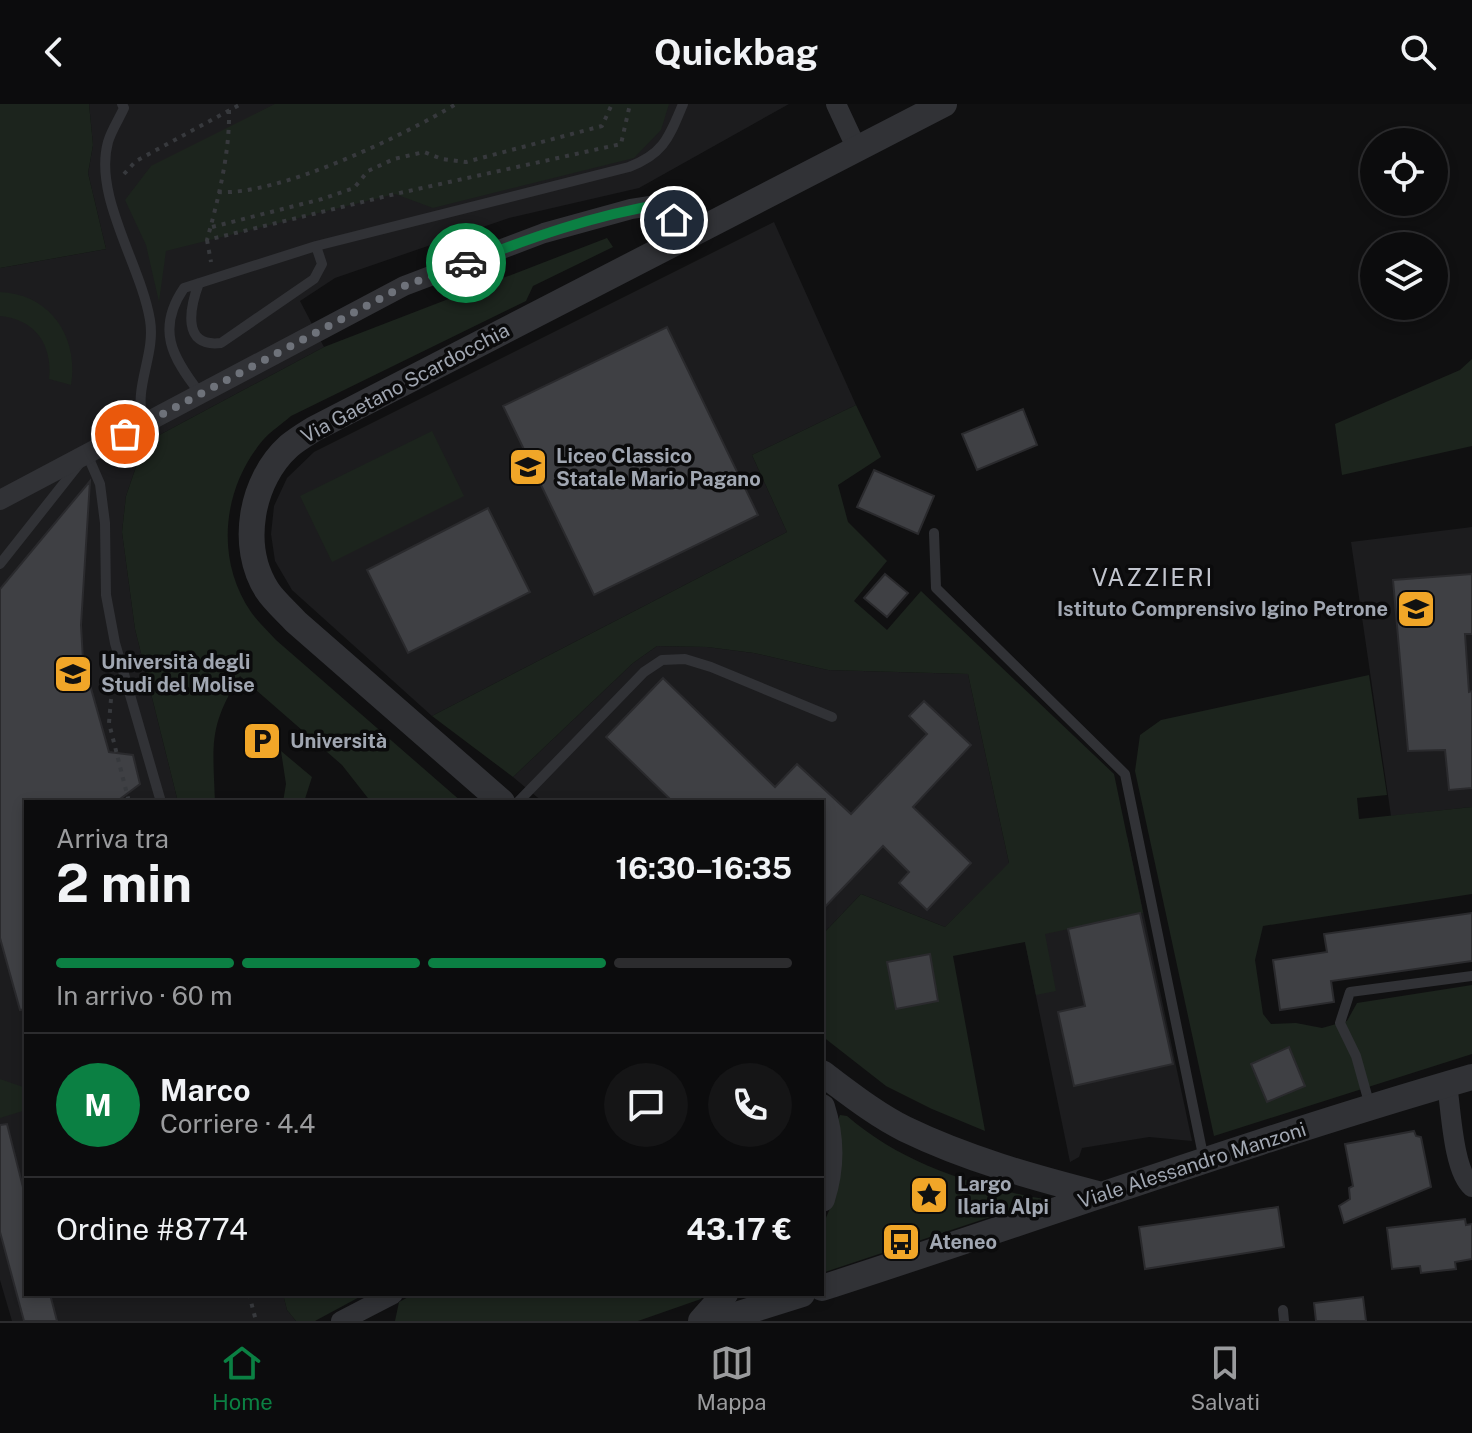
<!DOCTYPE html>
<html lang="it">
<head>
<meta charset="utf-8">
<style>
	:root { --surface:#0c0c0d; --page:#151516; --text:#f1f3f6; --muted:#9a9b9d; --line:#2c2c2e; --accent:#0b8043 }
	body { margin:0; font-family:"Public Sans",sans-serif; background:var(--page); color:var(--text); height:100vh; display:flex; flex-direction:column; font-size:30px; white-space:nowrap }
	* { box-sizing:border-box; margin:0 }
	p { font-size:26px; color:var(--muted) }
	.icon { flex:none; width:44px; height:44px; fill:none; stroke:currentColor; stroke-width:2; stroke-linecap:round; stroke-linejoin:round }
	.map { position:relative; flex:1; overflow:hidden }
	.sheet { position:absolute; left:24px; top:696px; width:800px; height:496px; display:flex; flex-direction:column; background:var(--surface); border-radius:0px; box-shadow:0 4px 12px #0003,0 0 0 2px var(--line) }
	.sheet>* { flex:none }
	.controls { position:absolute; left:1360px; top:24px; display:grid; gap:16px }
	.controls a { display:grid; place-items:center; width:88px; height:88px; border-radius:50%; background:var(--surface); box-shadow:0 4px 12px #0003,0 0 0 2px var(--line); font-size:40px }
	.pin { position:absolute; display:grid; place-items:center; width:68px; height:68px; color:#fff; margin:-34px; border:4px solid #fff; border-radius:50%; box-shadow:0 2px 8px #0007 }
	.courier { position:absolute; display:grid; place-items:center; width:80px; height:80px; margin:-40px; border:6px solid #0b8043; border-radius:50%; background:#fff; color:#222; box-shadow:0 2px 10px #0007 }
	.head em { font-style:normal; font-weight:700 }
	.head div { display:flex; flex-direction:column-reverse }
	.head { display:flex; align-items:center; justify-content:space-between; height:136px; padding:0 32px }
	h1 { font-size:52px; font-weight:700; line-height:60px }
	.bar { display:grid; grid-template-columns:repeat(4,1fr); gap:12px 8px; align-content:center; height:96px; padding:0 32px }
	.bar i { height:10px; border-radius:6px; background:var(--line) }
	.bar .selected { background:var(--accent) }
	.bar p { grid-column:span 4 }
	.line { display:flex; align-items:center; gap:20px; padding:0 32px; border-top:2px solid var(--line) }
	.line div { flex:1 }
	.round { display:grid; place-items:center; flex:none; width:84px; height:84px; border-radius:42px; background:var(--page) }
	header { display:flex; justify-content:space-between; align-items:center; height:104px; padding:0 32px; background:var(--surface); font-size:36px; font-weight:700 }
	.menu { display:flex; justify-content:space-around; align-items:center; height:112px; border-top:2px solid var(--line); background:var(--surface); font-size:22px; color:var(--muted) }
	.menu a { display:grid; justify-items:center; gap:4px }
	.menu .selected { color:var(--accent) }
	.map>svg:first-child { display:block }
	.built { fill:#1c1c1e }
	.green { fill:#1c241d }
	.building { fill:#3f4044; stroke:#2a2a2d; stroke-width:2 }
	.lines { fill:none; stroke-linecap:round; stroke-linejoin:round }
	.path { stroke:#37393d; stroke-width:4; stroke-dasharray:4 6; stroke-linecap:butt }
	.service { stroke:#313236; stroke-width:10 }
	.minor { stroke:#313236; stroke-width:20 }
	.tertiary { stroke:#313236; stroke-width:26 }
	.done { stroke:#6e727a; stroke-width:8; stroke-dasharray:0 14.4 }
	.route { stroke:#0b8043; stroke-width:10 }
	.labels { text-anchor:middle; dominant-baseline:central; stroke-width:7; stroke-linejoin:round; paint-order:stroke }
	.street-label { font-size:20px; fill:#a1a7b2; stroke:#0b0b0c }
	.poi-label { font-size:20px; font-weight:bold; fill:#a1a7b2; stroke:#0b0b0c; text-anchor:start }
	.quarter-label { font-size:24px; letter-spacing:2px; fill:#c2c5ce; stroke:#0b0b0c }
</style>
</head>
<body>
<header><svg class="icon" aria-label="back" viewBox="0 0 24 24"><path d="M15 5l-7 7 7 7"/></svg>Quickbag<svg class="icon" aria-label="search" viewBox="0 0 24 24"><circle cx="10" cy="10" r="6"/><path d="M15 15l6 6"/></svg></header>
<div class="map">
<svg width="1472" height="1217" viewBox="0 0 1472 1217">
	<rect width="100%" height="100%" fill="#101011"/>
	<!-- built -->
	<path class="built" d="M89,0H789L639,84L509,114L335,174L300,197L324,243L152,335L137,360L126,392L122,428L135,525L178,698H26V1190H283L287,1206L296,1217H12L0,1176V164L106,145L88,69L93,41Z
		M774,118L856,301L752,351L787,428L432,612L292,486L275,457L271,430L274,402L287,374L314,348Z
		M1472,423V703L1391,712L1351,438Z
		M657,542L707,543L754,549L828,566L968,570L1009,759L1127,732L1192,1037L1149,1033L1082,1044L1079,1053L1070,1058L1009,760L945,823L861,790L822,831V698H543L513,673L633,559Z"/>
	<!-- green -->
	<path class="green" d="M0,0H89L93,41L88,69L106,145L0,164Z
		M275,0H669L661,26L634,54L433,104L395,90L166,147L159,198L146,141L125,96L151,62Z
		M607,134L613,143L533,182L526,197L291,312C282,320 271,327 263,336C222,385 215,455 251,508C258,518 268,527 276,536L462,698H371L342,661L240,572C208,623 213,640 215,698H178L135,525L122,428L126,392L137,360L152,335L324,243Z
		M0,188C51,190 79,234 71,281L49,275C53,241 35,215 0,212Z
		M1472,255V342L1342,371L1335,320L1460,266Z
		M856,301L881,353L838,381L848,418L887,457L854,497L887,526L921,487L1114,670L1143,809L1045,830L1056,887L1036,891L1025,838L953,852L985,1027L932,1005L886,982L822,932V831L861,790L945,823L1009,759L968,570L828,566L754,549L707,543L657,542L633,559L513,673L432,612L787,428L752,351Z
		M432,327L464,392L332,458L300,392Z
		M1369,571L1387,691L1357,694L1359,715L1472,703V790L1263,822L1255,856L1263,910L1271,920L1296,919L1322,924L1347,917L1357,899L1472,881V950L1214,1032L1135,667L1140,631L1161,616Z
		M281,647L312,673L304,698H283L286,680Z
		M0,975L26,984V1006L0,1014Z
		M840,1011L847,1012C901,1059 975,1083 1044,1095L822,1169V1123L834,1095L836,1021Z
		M283,1190H365L315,1217H296L287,1206Z
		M414,1190H705L701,1195L638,1217H395L399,1198Z"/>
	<!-- building -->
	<path class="building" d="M667,223L758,411L594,491L503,302Z
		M1023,305L1037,341L977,366L962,330Z
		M874,366L934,392L918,430L857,403Z
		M90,377L81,521L83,556L109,648L133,651L140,680L116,698H26V905L20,906L0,834V485Z
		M488,404L530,488L408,549L367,466Z
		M885,470L908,489L887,513L864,494Z
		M1472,470V530H1465L1469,588L1472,587V684L1449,686L1445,646L1408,647L1393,476Z
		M663,574L775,683L797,660L851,710L927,630L909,612L924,597L971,641L913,703L971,759L927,806L899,779L909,768L883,742L822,806V698H673L606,633Z
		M1140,809L1173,960L1074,982L1058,908L1085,902L1068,825Z
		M1472,809V857L1331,877L1334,898L1280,906L1273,856L1327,848L1324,830Z
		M930,850L938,897L896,905L887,858Z
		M1289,943L1305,982L1267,998L1251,960Z
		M7,1020L26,1095V1190H50L57,1217H24L0,1128V1021Z
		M1414,1027L1416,1032L1421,1033L1431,1083L1344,1119L1339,1102L1350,1095L1349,1084L1353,1082L1345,1040Z
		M1278,1103L1284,1143L1145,1165L1139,1123Z
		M1465,1115L1466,1121L1472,1120V1155L1455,1158L1456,1165L1421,1169L1420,1162L1392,1165L1387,1124Z
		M1363,1193L1366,1217H1316L1314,1199Z"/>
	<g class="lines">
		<!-- path -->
		<path class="path" d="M229,6C230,49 218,96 207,136L395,90L621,40L630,0
			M124,70L136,57L241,0
			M218,88C278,92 403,32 456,0
			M212,123L322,95L354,84L368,67L394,55L424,48L442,55L466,58L602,22L612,0
			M207,136L211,158
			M111,595L109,619L129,698
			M249,1190L256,1217"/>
		<!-- service -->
		<path class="service" d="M122,0L124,4C119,15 111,27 108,38C93,92 141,161 150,216C156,252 132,284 144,319
			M199,179C190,203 181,244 221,239L314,175L322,160L316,142
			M199,288C172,253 156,225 184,184L316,142L629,63C664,50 669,33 683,0
			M934,429L936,484L1125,670L1204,1056
			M0,460L87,350L100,380L105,419L106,491L115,539L161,698
			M518,698L644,568L662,556L685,555L711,563L832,613
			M1370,1002L1356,952L1340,919L1350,888L1472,872
			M1283,1206L1284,1217"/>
		<!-- minor -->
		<path class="minor" d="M836,0L856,43
			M0,396L404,182L544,129L631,105L663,100L685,132
			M1447,980C1451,1005 1453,1067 1472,1083
			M341,1217L393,1190"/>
		<!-- tertiary -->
		<path class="tertiary" d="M502,698L296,518C287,508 274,497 267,486C239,442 251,376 289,342C296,336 306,330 314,325L944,0
			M822,969C849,989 875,1010 905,1025C967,1055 1032,1073 1098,1090
			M822,1003C832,1034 832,1064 822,1095
			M822,1184C1039,1114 1253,1036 1472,973
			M701,1217L725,1190
			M717,1217L802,1190"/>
	</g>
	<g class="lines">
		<!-- done -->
		<path class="done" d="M125,330L404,182L466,159"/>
		<!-- route -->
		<path class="route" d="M466,159C530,134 594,111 663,100L674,116"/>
	</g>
	<!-- icons -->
	<defs>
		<g id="school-square" transform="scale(2)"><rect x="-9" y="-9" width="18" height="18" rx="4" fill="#f1a628" stroke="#0b0b0c"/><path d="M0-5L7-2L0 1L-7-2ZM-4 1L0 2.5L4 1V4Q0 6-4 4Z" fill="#111"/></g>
		<g id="university-square" transform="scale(2)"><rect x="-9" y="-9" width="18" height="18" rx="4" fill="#f1a628" stroke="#0b0b0c"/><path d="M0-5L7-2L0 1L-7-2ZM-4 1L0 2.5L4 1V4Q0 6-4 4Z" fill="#111"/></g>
		<g id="parking-square" transform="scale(2)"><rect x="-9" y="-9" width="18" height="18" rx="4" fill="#f1a628" stroke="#0b0b0c"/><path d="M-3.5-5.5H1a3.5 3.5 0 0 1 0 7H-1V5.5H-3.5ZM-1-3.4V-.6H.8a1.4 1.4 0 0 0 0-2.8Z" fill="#111"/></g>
		<g id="sight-square" transform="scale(2)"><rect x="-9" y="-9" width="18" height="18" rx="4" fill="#f1a628" stroke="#0b0b0c"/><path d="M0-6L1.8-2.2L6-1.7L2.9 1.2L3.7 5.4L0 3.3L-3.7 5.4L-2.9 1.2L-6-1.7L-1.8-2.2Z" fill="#111"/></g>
		<g id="bus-square" transform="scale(2)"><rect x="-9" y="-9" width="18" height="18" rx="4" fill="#f1a628" stroke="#0b0b0c"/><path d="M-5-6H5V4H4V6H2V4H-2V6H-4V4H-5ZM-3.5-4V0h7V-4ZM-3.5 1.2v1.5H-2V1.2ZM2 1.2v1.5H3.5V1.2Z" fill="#111"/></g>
	</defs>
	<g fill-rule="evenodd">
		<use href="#school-square" x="528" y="363"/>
		<use href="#school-square" x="1416" y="505"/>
		<use href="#university-square" x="73" y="570"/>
		<use href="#parking-square" x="262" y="637"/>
		<use href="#sight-square" x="929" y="1091"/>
		<use href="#bus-square" x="901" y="1138"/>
	</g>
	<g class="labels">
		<!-- street labels -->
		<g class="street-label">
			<text transform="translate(405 279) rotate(-28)">Via Gaetano Scardocchia</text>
			<text transform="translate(1192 1061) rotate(-18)">Viale Alessandro Manzoni</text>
		</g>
		<!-- poi labels -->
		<g class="poi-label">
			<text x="556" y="352">Liceo Classico<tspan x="556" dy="23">Statale Mario Pagano</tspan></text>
			<text x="1388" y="505" text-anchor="end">Istituto Comprensivo Igino Petrone</text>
			<text x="101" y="558">Università degli<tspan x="101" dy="23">Studi del Molise</tspan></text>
			<text x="290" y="637">Università</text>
			<text x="957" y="1080">Largo<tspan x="957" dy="23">Ilaria Alpi</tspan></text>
			<text x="929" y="1138">Ateneo</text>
		</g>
		<!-- quarter labels -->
		<g class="quarter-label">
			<text x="1153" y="473">VAZZIERI</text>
		</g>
	</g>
</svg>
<div class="controls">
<a><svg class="icon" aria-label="locate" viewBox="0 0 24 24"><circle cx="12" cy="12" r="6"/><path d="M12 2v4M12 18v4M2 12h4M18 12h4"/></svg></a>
<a><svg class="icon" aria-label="layers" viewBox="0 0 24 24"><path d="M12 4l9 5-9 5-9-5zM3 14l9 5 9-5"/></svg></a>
</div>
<div class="pin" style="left:125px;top:330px;background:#ea580c"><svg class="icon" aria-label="bag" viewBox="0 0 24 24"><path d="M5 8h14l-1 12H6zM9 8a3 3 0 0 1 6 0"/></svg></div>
<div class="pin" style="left:674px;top:116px;background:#1f2937"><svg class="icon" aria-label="home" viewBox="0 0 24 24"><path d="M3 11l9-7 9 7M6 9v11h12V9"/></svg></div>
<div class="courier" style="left:466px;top:159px"><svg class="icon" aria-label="car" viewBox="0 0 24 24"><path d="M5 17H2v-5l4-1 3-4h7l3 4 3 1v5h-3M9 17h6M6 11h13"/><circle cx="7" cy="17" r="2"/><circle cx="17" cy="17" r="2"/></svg></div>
<section class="sheet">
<div class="head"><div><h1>2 min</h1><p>Arriva tra</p></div><em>16:30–16:35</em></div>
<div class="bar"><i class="selected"></i><i class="selected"></i><i class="selected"></i><i></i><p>In arrivo · 60 m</p></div>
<div class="line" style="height:144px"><b class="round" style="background:var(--accent);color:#fff">M</b><div><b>Marco</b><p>Corriere · 4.4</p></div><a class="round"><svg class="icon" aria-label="chat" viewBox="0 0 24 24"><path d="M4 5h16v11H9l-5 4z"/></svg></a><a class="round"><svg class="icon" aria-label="phone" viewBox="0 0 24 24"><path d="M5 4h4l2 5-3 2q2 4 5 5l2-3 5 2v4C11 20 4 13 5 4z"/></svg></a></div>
<div class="line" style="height:104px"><div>Ordine #8774</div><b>43.17 €</b></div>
</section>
</div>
<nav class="menu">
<a class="selected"><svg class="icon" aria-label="home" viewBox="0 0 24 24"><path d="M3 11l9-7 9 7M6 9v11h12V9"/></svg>Home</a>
<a><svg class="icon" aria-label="map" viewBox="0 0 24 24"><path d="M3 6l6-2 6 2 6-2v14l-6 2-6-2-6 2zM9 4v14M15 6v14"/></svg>Mappa</a>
<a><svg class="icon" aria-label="saved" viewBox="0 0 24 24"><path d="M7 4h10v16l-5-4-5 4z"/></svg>Salvati</a>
</nav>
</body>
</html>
